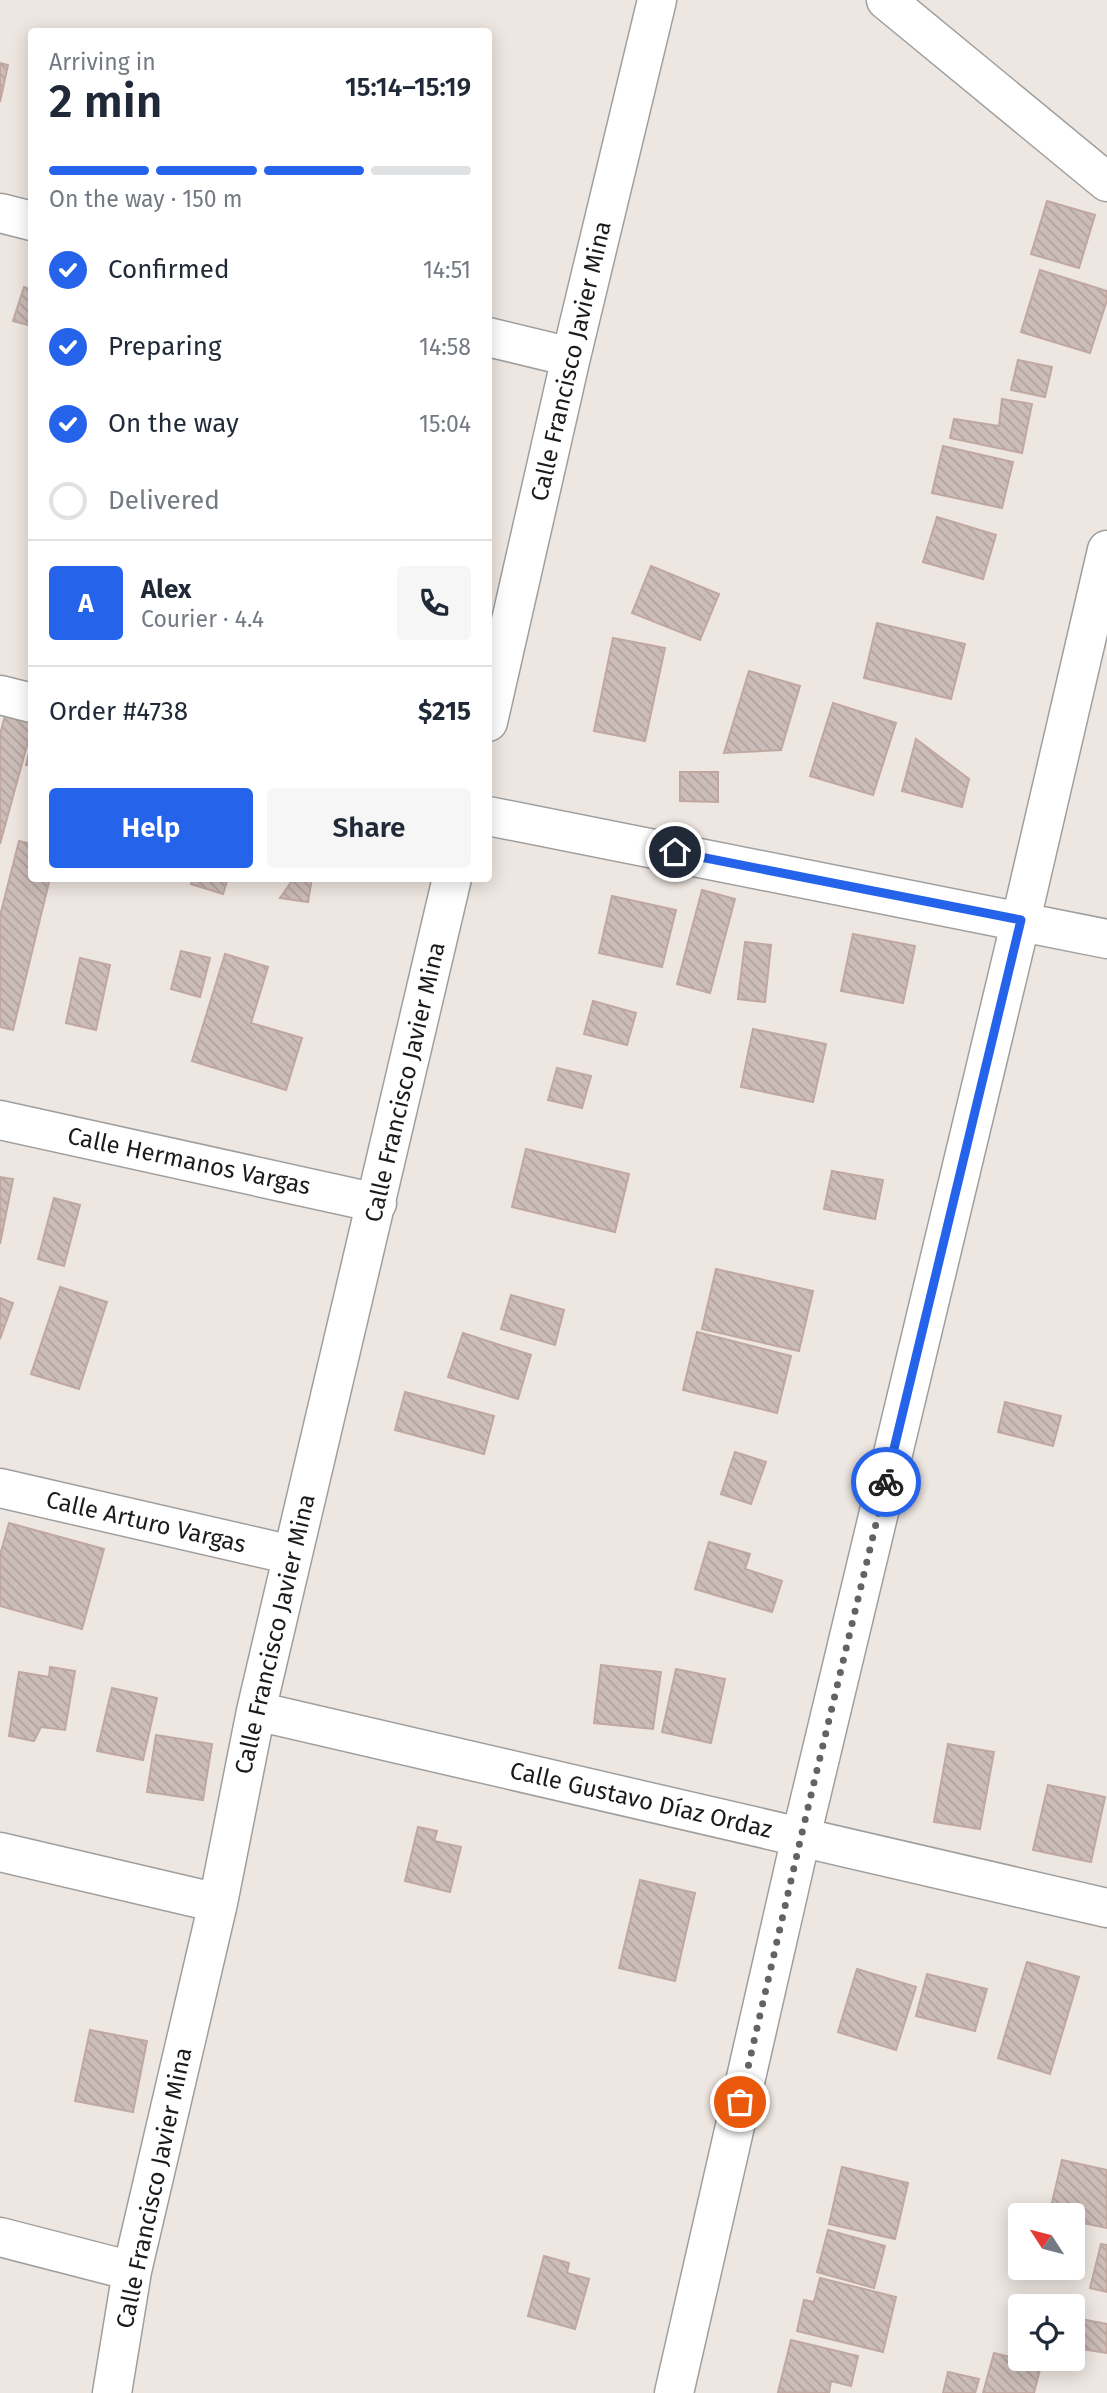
<!DOCTYPE html>
<html lang="en">
<head>
<meta charset="utf-8">
<style>
	:root { --surface:#fff; --page:#f6f6f7; --text:#1f2937; --muted:#747a83; --line:#e0e1e3; --accent:#2563eb }
	body { margin:0; font-family:"Fira Sans",sans-serif; background:var(--page); color:var(--text); height:100vh; display:flex; flex-direction:column; font-size:26px; white-space:nowrap }
	* { box-sizing:border-box; margin:0 }
	p { font-size:23px; color:var(--muted) }
	.icon { flex:none; width:38px; height:38px; fill:none; stroke:currentColor; stroke-width:2; stroke-linecap:round; stroke-linejoin:round }
	.map { position:relative; flex:1; overflow:hidden }
	.panel { position:absolute; left:28px; top:28px; width:464px; height:854px; display:flex; flex-direction:column; background:var(--surface); border-radius:7px; box-shadow:0 4px 18px #0003 }
	.panel>* { flex:none }
	.needle { width:46px; rotate:306deg }
	.buttons { position:absolute; left:1008px; top:2203px; display:grid; gap:14px }
	.buttons a { display:grid; place-items:center; width:77px; height:77px; border-radius:7px; background:var(--surface); box-shadow:0 4px 18px #0003; font-size:35px }
	.pin { position:absolute; display:grid; place-items:center; width:60px; height:60px; color:#fff; margin:-30px; border:4px solid #fff; border-radius:50%; box-shadow:0 2px 7px #0007 }
	.courier { position:absolute; display:grid; place-items:center; width:70px; height:70px; margin:-35px; border:5px solid #2563eb; border-radius:50%; background:#fff; color:#222; box-shadow:0 2px 9px #0007 }
	.overview em { font-style:normal; font-weight:600 }
	.overview div { display:flex; flex-direction:column-reverse }
	.overview { display:flex; align-items:center; justify-content:space-between; height:119px; padding:0 21px }
	h1 { font-size:46px; font-weight:600; line-height:52px }
	.bar { display:grid; grid-template-columns:repeat(4,1fr); gap:10px 7px; align-content:center; height:84px; padding:0 21px }
	.bar i { height:9px; border-radius:5px; background:var(--line) }
	.bar .on { background:var(--accent) }
	.bar p { grid-column:span 4 }
	.line { display:flex; align-items:center; gap:18px; padding:0 21px; border-top:2px solid var(--line) }
	.line div { flex:1 }
	.round { display:grid; place-items:center; flex:none; width:74px; height:74px; border-radius:7px; background:var(--page) }
	ol { padding:0 21px; list-style:none }
	li { display:flex; align-items:center; gap:21px; height:77px }
	li p { margin-inline-start:auto }
	li .icon { padding:7px; border-radius:50%; background:var(--accent); color:#fff; stroke-width:4 }
	li:last-child { color:var(--muted) }
	li i { width:38px; height:38px; border:4px solid var(--line); border-radius:50% }
	.primary-button { display:flex; gap:14px; margin-top:auto; padding:14px 21px }
	.primary-button a { flex:1; height:80px; border-radius:7px; background:var(--accent); color:#fff; font-size:28px; font-weight:600; line-height:80px; text-align:center }
	.primary-button a+a { background:var(--page); color:var(--text) }
	.map>svg:first-child { display:block }
	.building { fill:url(#building-back-hatch); stroke:#c0a8a1; stroke-width:2 }
	.lines { fill:none; stroke-linecap:round; stroke-linejoin:round }
	.street-casing { stroke:#9f9f9f; stroke-width:41 }
	.street { stroke:#fff; stroke-width:38 }
	.done { stroke:#656260; stroke-width:7; stroke-dasharray:0 12.6 }
	.route { stroke:#2563eb; stroke-width:9 }
	.labels { text-anchor:middle; dominant-baseline:central; stroke-width:5; stroke-linejoin:round; paint-order:stroke }
	.street-label { font-size:24px; fill:#1b1b1b; stroke:#fff }
</style>
</head>
<body>
<div class="map">
<svg width="1107" height="2393" viewBox="0 0 1107 2393">
	<defs>
		<pattern id="building-back-hatch" width="6" height="6" patternUnits="userSpaceOnUse" patternTransform="scale(1.75)"><rect width="6" height="6" fill="#cdbdb9"/><path d="M-1 5l2 2M0 0l6 6M5-1l2 2" fill="none" stroke="#afa29e"/></pattern>
	</defs>
	<rect width="100%" height="100%" fill="#eee6e0"/>
	<!-- building -->
	<path class="building" d="M0,63L8,65L0,102Z
		M1047,201L1095,215L1079,268L1031,254Z
		M1040,270L1107,291V300L1090,353L1021,332Z
		M24,287L32,290V326L13,321Z
		M1018,360L1052,367L1045,397L1011,390Z
		M1002,399L1032,404L1022,453L950,438L954,419L999,426Z
		M943,446L1013,462L1002,508L932,493Z
		M937,517L996,535L983,579L923,562Z
		M651,566L719,594L700,640L632,613Z
		M877,623L965,644L951,699L864,678Z
		M613,638L665,648L645,741L594,731Z
		M749,671L800,686L781,750L724,753Z
		M833,703L896,723L873,795L810,776Z
		M5,716L32,723V727L0,844V734Z
		M916,739L969,779L962,807L902,791Z
		M32,740V766L26,765Z
		M680,772H718V802L680,801Z
		M19,841L32,844V878H50L13,1030L0,1027V916Z
		M193,878H228L223,894L191,884Z
		M294,878H312L308,902L280,898Z
		M702,890L735,899L710,993L677,984Z
		M612,896L676,910L662,967L599,953Z
		M853,934L915,946L903,1003L841,991Z
		M745,942L771,945L765,1002L738,999Z
		M181,951L210,958L200,997L171,989Z
		M225,954L268,967L251,1023L302,1038L286,1090L192,1061Z
		M80,958L110,965L96,1030L66,1023Z
		M593,1001L636,1013L627,1045L584,1034Z
		M753,1029L826,1044L813,1102L741,1087Z
		M557,1068L591,1076L582,1108L548,1100Z
		M526,1149L629,1174L615,1232L512,1207Z
		M832,1171L883,1180L875,1219L824,1209Z
		M0,1177L13,1179L0,1244Z
		M54,1198L80,1205L64,1266L38,1259Z
		M716,1269L813,1291L799,1351L702,1329Z
		M60,1287L107,1302L79,1389L31,1374Z
		M511,1295L564,1310L555,1345L501,1329Z
		M0,1298L13,1303L0,1339Z
		M697,1332L791,1356L777,1413L683,1390Z
		M463,1333L531,1355L518,1399L448,1377Z
		M405,1392L494,1416L484,1454L395,1430Z
		M1005,1402L1061,1416L1053,1446L998,1432Z
		M735,1452L766,1462L751,1504L721,1494Z
		M9,1523L104,1549L82,1629L0,1606V1555Z
		M709,1542L750,1554L745,1569L782,1581L772,1612L695,1589Z
		M601,1665L661,1672L653,1729L594,1723Z
		M50,1667L75,1671L65,1730L41,1727L34,1741L9,1736L19,1672L49,1677Z
		M676,1669L725,1679L711,1743L662,1732Z
		M112,1688L157,1698L143,1760L97,1751Z
		M156,1735L212,1744L203,1800L147,1792Z
		M948,1744L994,1752L980,1829L934,1822Z
		M1048,1785L1105,1797L1091,1862L1033,1850Z
		M418,1827L437,1831L434,1841L461,1847L450,1892L405,1881Z
		M640,1880L695,1893L675,1981L619,1968Z
		M1027,1962L1079,1977L1050,2074L998,2058Z
		M857,1969L916,1987L896,2050L838,2032Z
		M927,1974L987,1989L975,2031L916,2016Z
		M90,2030L147,2041L133,2112L75,2101Z
		M1062,2160L1107,2170V2228L1073,2221V2216L1049,2215Z
		M842,2167L908,2183L895,2239L829,2224Z
		M828,2230L885,2246L874,2288L817,2272Z
		M1101,2244L1107,2245V2292L1090,2288Z
		M544,2256L569,2263L567,2273L589,2279L575,2329L528,2316Z
		M820,2278L896,2297L883,2352L797,2331L804,2300L814,2302Z
		M1081,2319L1107,2324V2353L1075,2348Z
		M791,2340L858,2356L851,2386L831,2381L829,2393L778,2392Z
		M994,2353L1041,2365L1034,2393H983Z
		M948,2372L979,2379L975,2393H943Z"/>
	<g class="lines">
		<!-- street casing -->
		<g class="street-casing">
			<path id="street" d="M886,0L1107,182
				M0,213L32,221
				M488,337L571,357
				M0,695L32,703
				M488,722L571,357L657,0
				M488,816L1107,939
				M0,1120L377,1203
				M0,1488L292,1555
				M256,1711L1107,1908
				M0,1852L218,1903
				M0,2237L132,2271
				M112,2393L132,2271L218,1903L256,1711L452,878
				M674,2393L801,1837L1021,920L1107,550"/>
		</g>
		<!-- street -->
		<use href="#street" class="street"/>
	</g>
	<g class="lines">
		<!-- done -->
		<path class="done" d="M740,2102L801,1837L886,1482"/>
		<!-- route -->
		<path class="route" d="M675,852L1021,920L886,1482"/>
	</g>
	<g class="labels">
		<!-- street labels -->
		<g class="street-label">
			<text transform="translate(571 361) rotate(-77)">Calle Francisco Javier Mina</text>
			<text transform="translate(405 1082) rotate(-77)">Calle Francisco Javier Mina</text>
			<text transform="translate(189 1161) rotate(12)">Calle Hermanos Vargas</text>
			<text transform="translate(146 1522) rotate(13)">Calle Arturo Vargas</text>
			<text transform="translate(275 1634) rotate(-77)">Calle Francisco Javier Mina</text>
			<text transform="translate(641 1800) rotate(13)">Calle Gustavo Díaz Ordaz</text>
			<text transform="translate(154 2188) rotate(-78)">Calle Francisco Javier Mina</text>
		</g>
	</g>
</svg>
<div class="buttons">
<a><svg class="needle" viewBox="-14 -14 28 28"><path d="M0-13l5 13h-10z" fill="#e53935"/><path d="M0 13l5-13h-10z" fill="#747a83"/></svg></a>
<a><svg class="icon" aria-label="locate" viewBox="0 0 24 24"><circle cx="12" cy="12" r="6"/><path d="M12 2v4M12 18v4M2 12h4M18 12h4"/></svg></a>
</div>
<div class="pin" style="left:740px;top:2102px;background:#ea580c"><svg class="icon" aria-label="bag" viewBox="0 0 24 24"><path d="M5 8h14l-1 12H6zM9 8a3 3 0 0 1 6 0"/></svg></div>
<div class="pin" style="left:675px;top:852px;background:#1f2937"><svg class="icon" aria-label="home" viewBox="0 0 24 24"><path d="M3 11l9-7 9 7M6 9v11h12V9"/></svg></div>
<div class="courier" style="left:886px;top:1482px"><svg class="icon" aria-label="bike" viewBox="0 0 24 24"><circle cx="6" cy="16" r="4"/><circle cx="18" cy="16" r="4"/><path d="M6 16l4-8h5l3 8M10 8l3 8H6M13 5h3"/></svg></div>
<section class="panel">
<div class="overview"><div><h1>2 min</h1><p>Arriving in</p></div><em>15:14–15:19</em></div>
<div class="bar"><i class="on"></i><i class="on"></i><i class="on"></i><i></i><p>On the way · 150 m</p></div>
<ol>
<li><svg class="icon" aria-label="check" viewBox="0 0 24 24"><path d="M5 12l5 5 9-10"/></svg>Confirmed<p>14:51</p></li>
<li><svg class="icon" aria-label="check" viewBox="0 0 24 24"><path d="M5 12l5 5 9-10"/></svg>Preparing<p>14:58</p></li>
<li><svg class="icon" aria-label="check" viewBox="0 0 24 24"><path d="M5 12l5 5 9-10"/></svg>On the way<p>15:04</p></li>
<li><i></i>Delivered</li>
</ol>
<div class="line" style="height:126px"><b class="round" style="background:var(--accent);color:#fff">A</b><div><b>Alex</b><p>Courier · 4.4</p></div><a class="round"><svg class="icon" aria-label="phone" viewBox="0 0 24 24"><path d="M5 4h4l2 5-3 2q2 4 5 5l2-3 5 2v4C11 20 4 13 5 4z"/></svg></a></div>
<div class="line" style="height:91px"><div>Order #4738</div><b>$215</b></div>
<div class="primary-button"><a>Help</a><a>Share</a></div>
</section>
</div>
</body>
</html>
